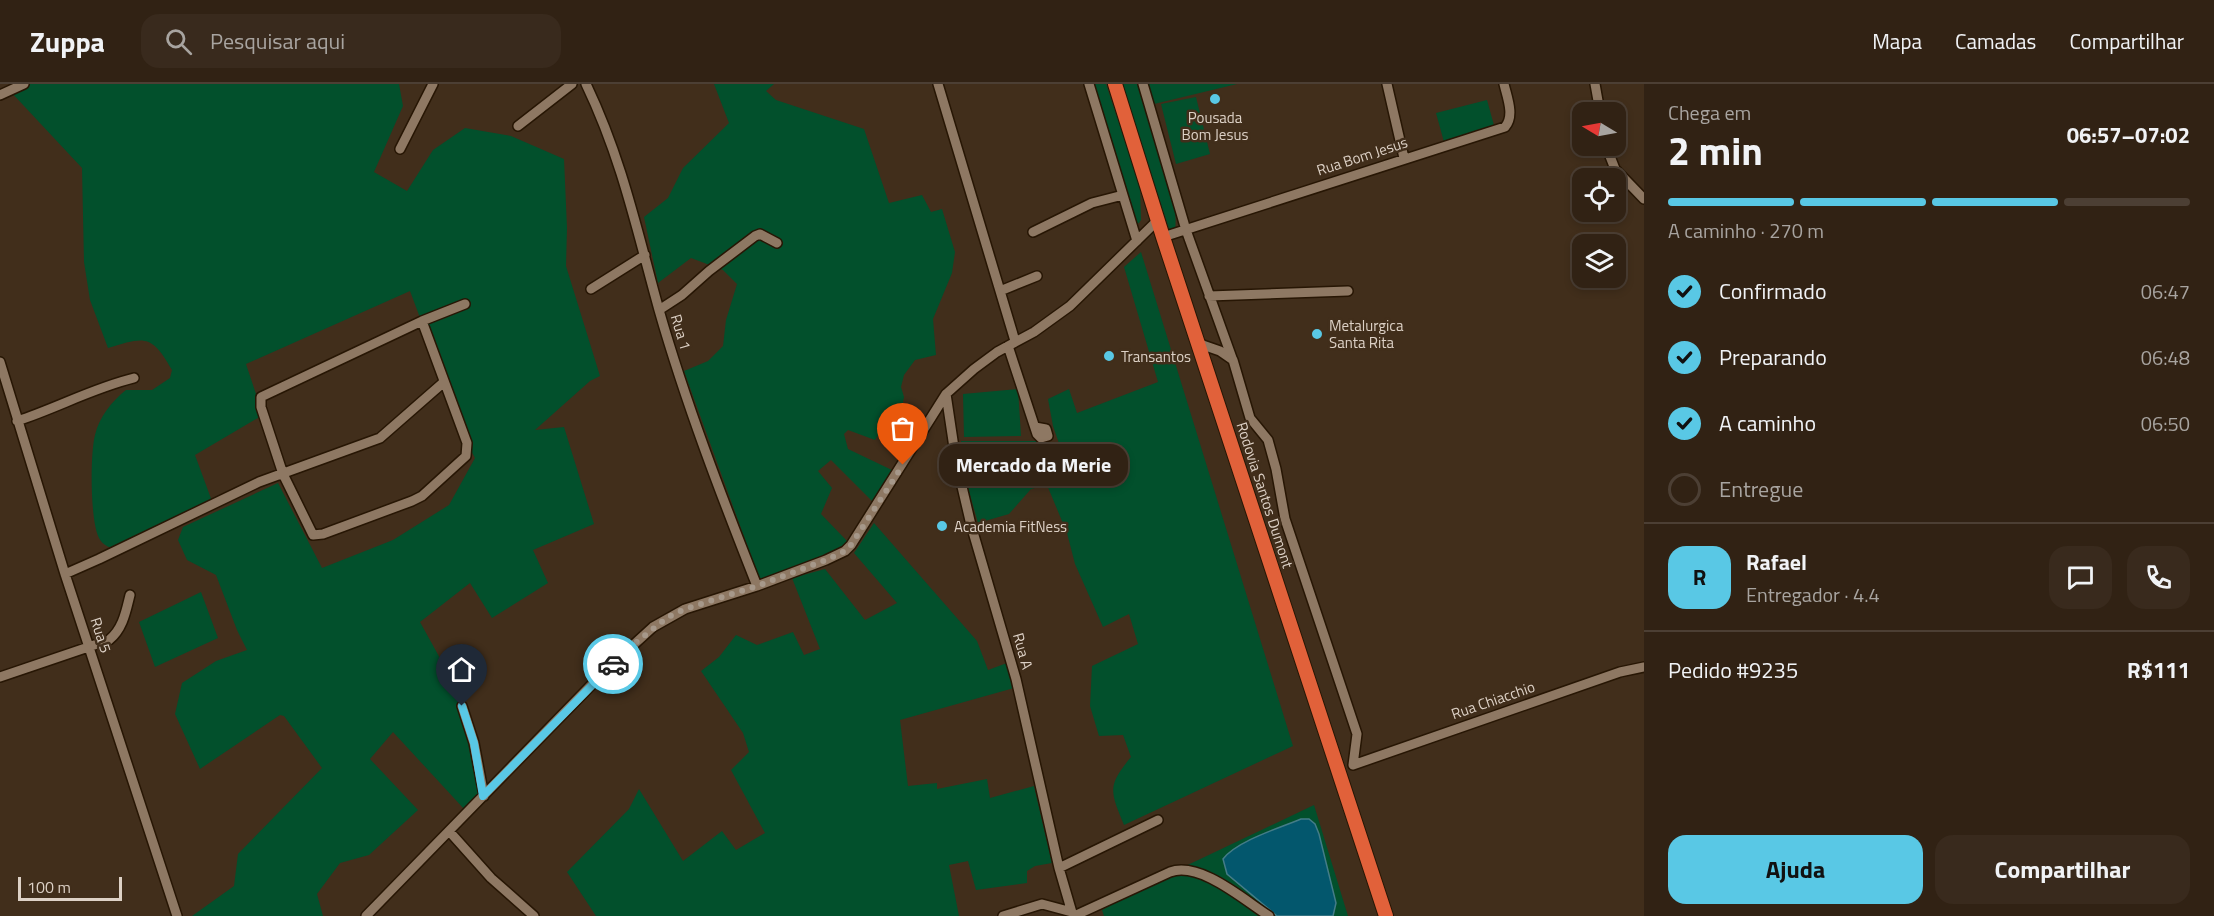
<!DOCTYPE html>
<html lang="pt">
<head>
<meta charset="utf-8">
<style>
	:root { --surface:#312214; --page:#392a1d; --text:#f1f3f6; --muted:#a8a4a0; --line:#4c3f34; --accent:#59c8e5 }
	body { margin:0; font-family:"Titillium Web",sans-serif; background:var(--page); color:var(--text); height:100vh; display:flex; flex-direction:column; font-size:22px; white-space:nowrap }
	* { box-sizing:border-box; margin:0 }
	p { font-size:20px; color:var(--muted) }
	.icon { flex:none; width:33px; height:33px; fill:none; stroke:currentColor; stroke-width:2; stroke-linecap:round; stroke-linejoin:round }
	.map { position:relative; flex:1; overflow:hidden }
	.panel { display:flex; flex-direction:column; background:var(--surface); width:570px }
	.panel>* { flex:none }
	.needle { width:39px; rotate:280deg }
	.fabs { position:absolute; left:1572px; top:18px; display:grid; gap:12px }
	.fabs a { display:grid; place-items:center; width:54px; height:54px; border-radius:12px; background:var(--surface); box-shadow:0 3px 9px #0003,0 0 0 2px var(--line); font-size:30px }
	.scale { position:absolute; left:18px; bottom:15px; width:104px; box-sizing:border-box; padding-left:6px; border:3px solid #ddd1c6; border-top:0; font-size:16px; line-height:21px; white-space:nowrap; color:#ddd1c6; -webkit-text-stroke:4px #412e1b; paint-order:stroke }
	.pin { position:absolute; display:grid; place-items:center; width:51px; height:51px; color:#fff; margin:-62px -26px; border-radius:50% 50% 50% 0; rotate:-45deg; box-shadow:0 0 6px #0007 }
	.pin .icon { rotate:45deg }
	.courier { position:absolute; display:grid; place-items:center; width:60px; height:60px; margin:-30px; border:4px solid #59c8e5; border-radius:50%; background:#fff; color:#222; box-shadow:0 2px 8px #0007 }
	.bubble { position:absolute; height:42px; border-radius:18px; background:var(--surface); box-shadow:0 3px 9px #0003,0 0 0 2px var(--line); font-size:20px; font-weight:700; line-height:42px; text-align:center }
	.overview em { font-style:normal; font-weight:700 }
	.overview div { display:flex; flex-direction:column-reverse }
	.overview { display:flex; align-items:center; justify-content:space-between; height:102px; padding:0 24px }
	h1 { font-size:39px; font-weight:700; line-height:45px }
	.bar { display:grid; grid-template-columns:repeat(4,1fr); gap:9px 6px; align-content:center; height:72px; padding:0 24px }
	.bar i { height:8px; border-radius:4px; background:var(--line) }
	.bar .active { background:var(--accent) }
	.bar p { grid-column:span 4 }
	.line { display:flex; align-items:center; gap:15px; padding:0 24px; border-top:2px solid var(--line) }
	.line div { flex:1 }
	.round { display:grid; place-items:center; flex:none; width:63px; height:63px; border-radius:18px; background:var(--page) }
	ol { padding:0 24px; list-style:none }
	li { display:flex; align-items:center; gap:18px; height:66px }
	li p { margin-inline-start:auto }
	li .icon { padding:6px; border-radius:50%; background:var(--accent); color:#111; stroke-width:4 }
	li:last-child { color:var(--muted) }
	li i { width:33px; height:33px; border:3px solid var(--line); border-radius:50% }
	.button { display:flex; gap:12px; margin-top:auto; padding:12px 24px }
	.button a { flex:1; height:69px; border-radius:18px; background:var(--accent); color:#111; font-size:24px; font-weight:700; line-height:69px; text-align:center }
	.button a+a { background:var(--page); color:var(--text) }
	header { display:flex; align-items:center; gap:36px; box-sizing:border-box; height:84px; padding:0 30px; background:var(--surface); border-bottom:2px solid var(--line) }
	header strong { font-size:28px }
	nav { display:flex; gap:33px; margin-inline-start:auto; font-size:21px }
	.search { width:420px; height:54px; background:var(--page); display:flex; align-items:center; gap:15px; box-sizing:border-box; padding:0 21px; border-radius:18px; color:var(--muted); font-size:22px }
	main { display:flex; flex:1; min-height:0 }
	.map>svg:first-child { display:block }
	.green { fill:#02502c }
	.water { fill:#03576d; stroke:#447c88; stroke-width:1.5 }
	.lines { fill:none; stroke-linecap:round; stroke-linejoin:round }
	.minor-casing { stroke:#271604; stroke-width:12 }
	.highway-casing { stroke:#271604; stroke-width:16 }
	.minor { stroke:#8e7863; stroke-width:9 }
	.highway { stroke:#e1613a; stroke-width:14 }
	.done { stroke:#a6988a; stroke-width:6; stroke-dasharray:0 10.8 }
	.route { stroke:#59c8e5; stroke-width:8 }
	.poi-dot { fill:#59c8e5; stroke:#412e1b; stroke-width:2 }
	.labels { text-anchor:middle; dominant-baseline:central; stroke-width:5; stroke-linejoin:round; paint-order:stroke }
	.poi-label { font-size:15px; fill:#ddd1c6; stroke:#412e1b; text-anchor:start }
	.street-label { font-size:15px; fill:#ddd1c6; stroke:#412e1b }
</style>
</head>
<body>
<header>
<strong>Zuppa</strong>
<div class="search"><svg class="icon" aria-label="search" viewBox="0 0 24 24"><circle cx="10" cy="10" r="6"/><path d="M15 15l6 6"/></svg>Pesquisar aqui</div>
<nav><a>Mapa</a><a>Camadas</a><a>Compartilhar</a></nav>
</header>
<main>
<div class="map">
<svg width="1644" height="832" viewBox="0 0 1644 832">
	<rect width="100%" height="100%" fill="#412e1b"/>
	<!-- green -->
	<path class="green" d="M24,0H399L403,22L374,88L407,107L433,66L465,44L511,52L564,75L567,144L566,182L600,292L590,297L535,346L564,343L594,440L533,466L548,499L492,534L470,499L420,538L462,614L481,709L465,726L393,648L370,675L418,726L369,771L340,779L317,810L323,832H192L234,802L238,770L322,684L284,632L280,631L200,685L175,630L182,599L216,577L247,566L237,546L216,491L187,476L178,456L183,443L278,399L322,484L393,456L449,421L475,374L467,359L410,207L246,280L263,331L195,371L213,420L118,466C111,464 103,462 99,454C90,437 90,370 95,351C99,333 112,317 126,306H152L170,294L172,286C152,251 146,252 108,264L90,216L84,178L82,84L10,7Z
		M714,0H774L766,7L776,16L864,45L889,119L922,111L931,128L942,125L955,168L952,189L933,235L936,271L915,276L904,291L901,303L904,313L902,323L888,336L875,356L848,346L844,350L848,365L894,387L873,418L831,376L818,387L832,404L821,430L847,457L841,465L763,495L759,494L684,287L708,277L723,262L726,236L737,200L723,186L691,174L658,199L644,133L668,114L683,84L729,39Z
		M1094,0H1106L1140,102L1141,136L1139,139L1135,140Z
		M1122,0H1138C1152,41 1180,105 1175,147L1170,148Z
		M1148,0H1237L1154,20Z
		M1196,13L1210,70L1176,80L1161,20Z
		M1487,16L1495,45L1444,58L1436,29Z
		M1141,168L1293,662L1124,741C1110,707 1107,702 1131,673L1123,651L1099,652L1090,622L1092,582L1138,560L1129,530L1103,543L1075,480L1067,449L1047,401L1031,405L1009,430L978,439L963,386L961,357H1040L1045,374L1062,368L1053,342L1048,315L1069,305L1077,329L1158,298L1124,183Z
		M1018,305L1021,352L964,353L963,310Z
		M874,439L977,557L988,586L1007,579L1014,604L900,636L908,702L937,699V705L987,695L990,714L1034,702L1052,779L1035,782L1027,787V799L976,806L968,777L949,781L959,832H596L567,788L629,725L639,705L683,777L722,747L736,766L765,749L731,686L749,668L743,649L701,587L719,573L736,551L757,561L793,548L804,571L820,565L792,494L825,485L865,536L897,519L854,469Z
		M201,508L218,554L155,583L139,538Z
		M1314,721L1348,832H1104L1102,826L1137,805Z"/>
	<!-- water -->
	<path class="water" d="M1301,735H1309L1315,740L1319,750L1336,819L1333,832H1277L1227,790L1223,775C1237,757 1279,744 1301,735Z"/>
	<g class="lines">
		<!-- minor casing -->
		<g class="minor-casing">
			<path id="minor" d="M586,0C622,75 637,147 659,226C686,320 721,411 757,502
				M938,0L1015,257
				M1089,0L1137,157
				M1143,0L1186,146L1232,274
				M1387,0L1404,74
				M1595,0L1600,28
				M0,11L24,0
				M518,42L572,0
				M1606,62L1615,85L1644,115
				M400,65L433,0
				M1033,148L1092,119L1123,111
				M1163,153L1505,43C1515,32 1507,13 1504,0
				M591,205L645,171
				M1000,207L1037,192
				M1209,212L1348,207
				M659,226L682,211L709,187L755,152L760,150L777,159
				M422,237L467,359L466,372L422,412L412,417L323,450L313,451L283,390L261,323V313Z
				M422,237L465,220
				M1197,259L1220,267L1233,276L1250,334L1268,356L1276,385L1285,435L1357,650L1353,681L1620,588L1644,583
				M1008,262L1037,350L1041,354L1048,352L1046,345L1035,343
				M0,278L65,490L177,832
				M946,310L956,377L971,441L1016,595L1059,784L1073,832
				M17,337C57,324 93,304 134,294
				M65,490L99,475L259,398L380,354L444,298
				M0,593L109,556C123,545 126,527 130,511
				M462,622L474,659L484,712
				M449,747L491,794L534,832
				M1059,784L1158,736
				M366,832L607,585L653,543L685,525L757,502L826,476L845,467L851,461L946,310L974,285L997,268L1034,248L1070,222L1158,136
				M1003,832L1042,820L1072,828
				M1074,832L1170,788C1200,777 1244,816 1269,832"/>
		</g>
		<!-- highway casing -->
		<g class="highway-casing">
			<path id="highway" d="M1115,0L1163,153L1386,832"/>
		</g>
		<!-- minor -->
		<use href="#minor" class="minor"/>
		<!-- highway -->
		<use href="#highway" class="highway"/>
	</g>
	<g class="lines">
		<!-- done -->
		<path class="done" d="M613,580L634,560L668,533L685,525L757,502L826,476L845,467L851,461L903,381"/>
		<!-- route -->
		<path class="route" d="M462,622L474,659L483,712L613,580"/>
	</g>
	<!-- markers -->
	<g class="poi-dot">
		<circle cx="1215" cy="15" r="6"/>
		<circle cx="1317" cy="250" r="6"/>
		<circle cx="1109" cy="272" r="6"/>
		<circle cx="942" cy="442" r="6"/>
	</g>
	<g class="labels">
		<!-- poi labels -->
		<g class="poi-label">
			<text x="1215" y="33" text-anchor="middle">Pousada<tspan x="1215" dy="17">Bom Jesus</tspan></text>
			<text x="1329" y="241">Metalurgica<tspan x="1329" dy="17">Santa Rita</tspan></text>
			<text x="1121" y="272">Transantos</text>
			<text x="954" y="442">Academia FitNess</text>
		</g>
		<!-- street labels -->
		<g class="street-label">
			<text transform="translate(1362 72) rotate(-18)">Rua Bom Jesus</text>
			<text transform="translate(681 248) rotate(73)">Rua 1</text>
			<text transform="translate(1265 411) rotate(72)">Rodovia Santos Dumont</text>
			<text transform="translate(101 551) rotate(72)">Rua 5</text>
			<text transform="translate(1023 567) rotate(74)">Rua A</text>
			<text transform="translate(1493 616) rotate(-19)">Rua Chiacchio</text>
		</g>
	</g>
</svg>
<div class="fabs">
<a><svg class="needle" viewBox="-14 -14 28 28"><path d="M0-13l5 13h-10z" fill="#e53935"/><path d="M0 13l5-13h-10z" fill="#a8a4a0"/></svg></a>
<a><svg class="icon" aria-label="locate" viewBox="0 0 24 24"><circle cx="12" cy="12" r="6"/><path d="M12 2v4M12 18v4M2 12h4M18 12h4"/></svg></a>
<a><svg class="icon" aria-label="layers" viewBox="0 0 24 24"><path d="M12 4l9 5-9 5-9-5zM3 14l9 5 9-5"/></svg></a>
</div>
<div class="scale">100 m</div>
<div class="pin" style="left:903px;top:381px;background:#ea580c"><svg class="icon" aria-label="bag" viewBox="0 0 24 24"><path d="M5 8h14l-1 12H6zM9 8a3 3 0 0 1 6 0"/></svg></div>
<div class="pin" style="left:462px;top:622px;background:#1f2937"><svg class="icon" aria-label="home" viewBox="0 0 24 24"><path d="M3 11l9-7 9 7M6 9v11h12V9"/></svg></div>
<div class="courier" style="left:613px;top:580px"><svg class="icon" aria-label="car" viewBox="0 0 24 24"><path d="M5 17H2v-5l4-1 3-4h7l3 4 3 1v5h-3M9 17h6M6 11h13"/><circle cx="7" cy="17" r="2"/><circle cx="17" cy="17" r="2"/></svg></div>
<div class="bubble" style="left:939px;top:360px;width:189px">Mercado da Merie</div>
</div>
<section class="panel">
<div class="overview"><div><h1>2 min</h1><p>Chega em</p></div><em>06:57–07:02</em></div>
<div class="bar"><i class="active"></i><i class="active"></i><i class="active"></i><i></i><p>A caminho · 270 m</p></div>
<ol>
<li><svg class="icon" aria-label="check" viewBox="0 0 24 24"><path d="M5 12l5 5 9-10"/></svg>Confirmado<p>06:47</p></li>
<li><svg class="icon" aria-label="check" viewBox="0 0 24 24"><path d="M5 12l5 5 9-10"/></svg>Preparando<p>06:48</p></li>
<li><svg class="icon" aria-label="check" viewBox="0 0 24 24"><path d="M5 12l5 5 9-10"/></svg>A caminho<p>06:50</p></li>
<li><i></i>Entregue</li>
</ol>
<div class="line" style="height:108px"><b class="round" style="background:var(--accent);color:#111">R</b><div><b>Rafael</b><p>Entregador · 4.4</p></div><a class="round"><svg class="icon" aria-label="chat" viewBox="0 0 24 24"><path d="M4 5h16v11H9l-5 4z"/></svg></a><a class="round"><svg class="icon" aria-label="phone" viewBox="0 0 24 24"><path d="M5 4h4l2 5-3 2q2 4 5 5l2-3 5 2v4C11 20 4 13 5 4z"/></svg></a></div>
<div class="line" style="height:78px"><div>Pedido #9235</div><b>R$111</b></div>
<div class="button"><a>Ajuda</a><a>Compartilhar</a></div>
</section>
</main>
</body>
</html>
